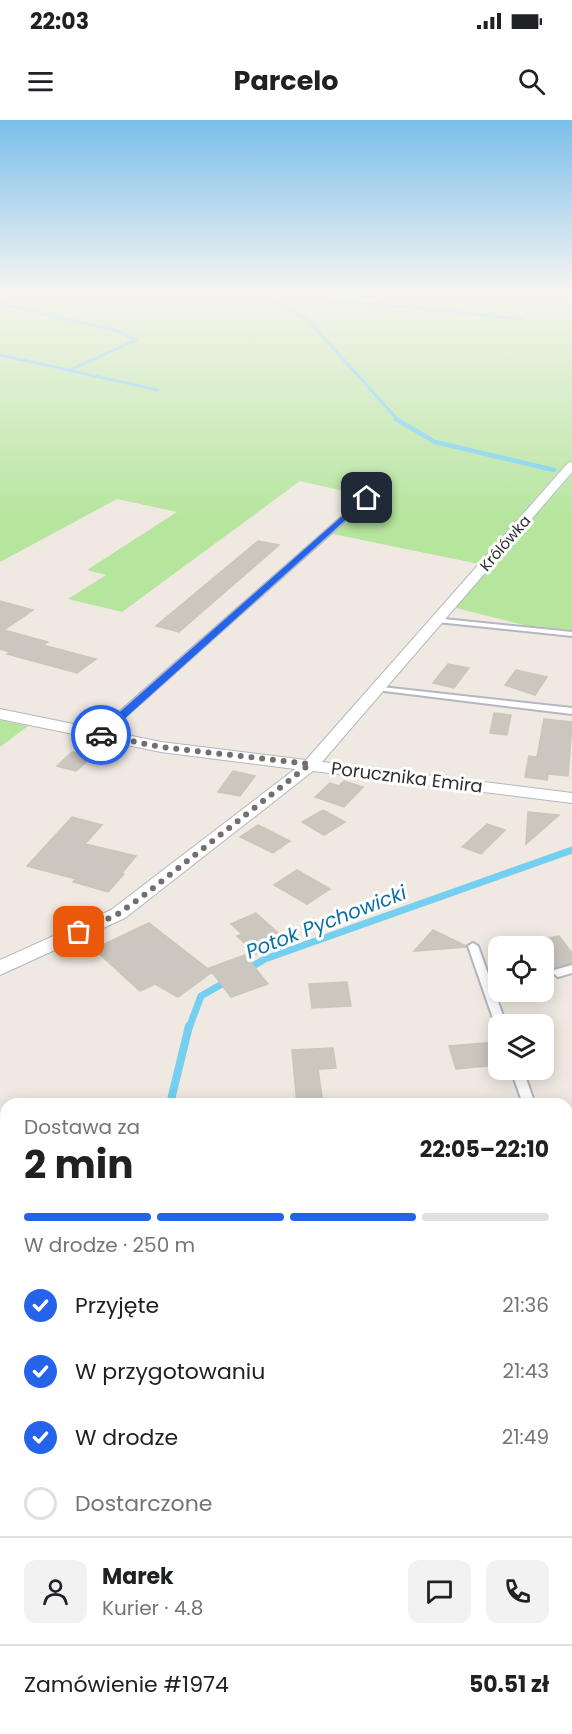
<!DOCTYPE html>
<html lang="pl">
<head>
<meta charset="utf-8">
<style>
	:root { --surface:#fff; --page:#f2f2f2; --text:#202124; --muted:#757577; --line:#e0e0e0; --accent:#2563eb }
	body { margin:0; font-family:Poppins,sans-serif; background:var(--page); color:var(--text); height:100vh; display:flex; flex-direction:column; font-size:22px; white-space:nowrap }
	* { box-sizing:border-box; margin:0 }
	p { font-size:20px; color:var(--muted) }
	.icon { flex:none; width:33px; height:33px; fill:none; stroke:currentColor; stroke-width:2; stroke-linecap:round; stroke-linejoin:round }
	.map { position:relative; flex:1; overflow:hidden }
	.sheet { position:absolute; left:0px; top:978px; width:573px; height:636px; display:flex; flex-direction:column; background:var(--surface); border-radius:18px 18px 0 0; box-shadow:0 3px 15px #0003 }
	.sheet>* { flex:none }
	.fabs { position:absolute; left:488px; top:816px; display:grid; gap:12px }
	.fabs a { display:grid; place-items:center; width:66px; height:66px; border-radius:12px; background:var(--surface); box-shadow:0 3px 15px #0003; font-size:30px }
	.pin { position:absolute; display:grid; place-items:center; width:51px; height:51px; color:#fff; margin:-26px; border-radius:12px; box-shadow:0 3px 9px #0006 }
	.courier { position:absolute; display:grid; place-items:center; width:60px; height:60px; margin:-30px; border:4px solid #2563eb; border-radius:50%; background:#fff; color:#222; box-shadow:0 2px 8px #0007 }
	.headline em { font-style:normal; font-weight:700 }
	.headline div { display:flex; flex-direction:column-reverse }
	.headline { display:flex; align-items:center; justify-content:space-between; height:102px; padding:0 24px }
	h1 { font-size:39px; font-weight:700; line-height:45px }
	.bar { display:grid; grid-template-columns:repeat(4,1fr); gap:9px 6px; align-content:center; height:72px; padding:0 24px }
	.bar i { height:8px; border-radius:4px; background:var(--line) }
	.bar .selected { background:var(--accent) }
	.bar p { grid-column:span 4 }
	.line { display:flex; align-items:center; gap:15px; padding:0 24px; border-top:2px solid var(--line) }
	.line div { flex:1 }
	.round { display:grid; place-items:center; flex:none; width:63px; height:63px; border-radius:12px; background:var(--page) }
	ol { padding:0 24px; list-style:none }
	li { display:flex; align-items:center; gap:18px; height:66px }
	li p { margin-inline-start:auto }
	li .icon { padding:6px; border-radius:50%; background:var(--accent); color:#fff; stroke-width:4 }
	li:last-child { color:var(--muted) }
	li i { width:33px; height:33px; border:3px solid var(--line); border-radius:50% }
	.status { display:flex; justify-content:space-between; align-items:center; height:42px; padding:0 30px; background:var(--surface); direction:ltr }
	.status svg { height:16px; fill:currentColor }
	header { display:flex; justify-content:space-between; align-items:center; height:78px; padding:0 24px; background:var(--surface); font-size:27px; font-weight:700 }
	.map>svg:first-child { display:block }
	.green { fill:#b6e59e }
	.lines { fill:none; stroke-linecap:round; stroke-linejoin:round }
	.stream-far4 { stroke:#75cff0; stroke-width:3 }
	.stream-far3 { stroke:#75cff0; stroke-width:4.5 }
	.stream-far2 { stroke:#75cff0; stroke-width:7 }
	.stream-far1 { stroke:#75cff0; stroke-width:8 }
	.stream { stroke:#75cff0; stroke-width:10 }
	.building { fill:#cbc7bf; stroke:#cbc5ba; stroke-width:1.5 }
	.lane-casing { stroke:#b4b7c1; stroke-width:4 }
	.street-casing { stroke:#b4b7c1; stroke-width:2 }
	.secondary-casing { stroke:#b4b7c1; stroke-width:4 }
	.lane { fill:#fff; fill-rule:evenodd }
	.street { fill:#fff; fill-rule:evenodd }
	.secondary { fill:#fff; fill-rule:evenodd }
	.route { fill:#2563eb }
	.done { stroke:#726f6d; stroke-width:6; stroke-dasharray:0 10.8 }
	.labels { text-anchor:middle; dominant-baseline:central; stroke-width:6; stroke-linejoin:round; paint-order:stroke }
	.far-street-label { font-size:15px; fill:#2e2e2e; stroke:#fff }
	.street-label { font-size:18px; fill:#2e2e2e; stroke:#fff }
	.water-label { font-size:20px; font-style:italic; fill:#0d6fa3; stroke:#fff }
</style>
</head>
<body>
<div class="status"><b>22:03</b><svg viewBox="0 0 49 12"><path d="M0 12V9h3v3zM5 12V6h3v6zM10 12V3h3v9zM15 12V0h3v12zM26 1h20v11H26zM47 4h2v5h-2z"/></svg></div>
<header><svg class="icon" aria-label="menu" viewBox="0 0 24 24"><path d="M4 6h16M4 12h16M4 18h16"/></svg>Parcelo<svg class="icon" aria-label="search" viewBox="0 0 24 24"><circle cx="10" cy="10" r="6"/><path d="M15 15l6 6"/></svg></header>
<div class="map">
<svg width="572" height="1614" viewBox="0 0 572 1614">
	<rect width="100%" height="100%" fill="#efe9e1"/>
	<!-- green -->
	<path class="green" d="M0,173H572V510L528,506L456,488L479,444L333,414L370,377L300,361L122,492L68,479L106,455L87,450L177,392L117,379L0,442Z
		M0,600L28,606L0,627Z
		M110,1608H296L298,1614H110Z"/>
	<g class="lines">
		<!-- stream-far4 -->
		<path class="stream-far4" d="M257,173L307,199L398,300
			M263,173L522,199
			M0,184L118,211L136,220L70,250
			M0,235L158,270"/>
		<!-- stream-far3 -->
		<path class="stream-far3" d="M396,299L435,322L554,350"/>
		<!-- stream-far2 -->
		<path class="stream-far2" d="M246,850L265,839L572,730
			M189,908L201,876L229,860"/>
		<!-- stream-far1 -->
		<path class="stream-far1" d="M170,984L189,906"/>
		<!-- stream -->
		<path class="stream" d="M312,1608L314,1614"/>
	</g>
	<!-- building -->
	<path class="building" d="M258,421L279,425L179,512L156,506Z
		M0,481L33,490L4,510L48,522L43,525L96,539L77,553L7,534L10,532L0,529Z
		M448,544L469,548L454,568L433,563Z
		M516,550L547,557L535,575L505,565Z
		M494,593L511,595L507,615L490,613Z
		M544,599L572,602L568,656L548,654L547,660L525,657L529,636L537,637Z
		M72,632L92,637L76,651L57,646Z
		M233,651L255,656L240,676L218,672Z
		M344,661L363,667L344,687L315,677L330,663L339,666Z
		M323,690L345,702L324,715L302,702Z
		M528,692L559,695L526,724Z
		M72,697L102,705L85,724L136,736L122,753L124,754L108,772L73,762L76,759L27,746Z
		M487,704L505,710L481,734L462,727Z
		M258,705L290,721L273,733L240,717Z
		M297,750L330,769L307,784L274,765Z
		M256,793L286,820L256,834L237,816L242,814L231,804Z
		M149,803L212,852L178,877L155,864L140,871L94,829Z
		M433,810L466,826V827L414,831Z
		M559,816L572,833V843L543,851V819Z
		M245,835L268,864L231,877L209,848Z
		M347,862L351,886L312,888L309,864Z
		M485,923H498V945L456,949L449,926Z
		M333,928L336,948L318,949L323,984H297L292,930Z"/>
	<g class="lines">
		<!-- lane casing -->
		<g class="lane-casing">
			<path id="lane" d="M365,377L370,378L102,617H96V613Z
				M434,498L572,512V516L437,502H434Z
				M373,566L572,588V594L376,570L372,568Z
				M473,823L478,826L506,904H498V907L495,904L468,826Z
				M572,845V853L558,857L553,853L554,850Z
				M511,950H523L535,984H523Z
				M567,1096L572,1098V1124L567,1122Z
				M567,1548H572V1566H567Z"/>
		</g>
		<!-- street casing -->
		<g class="street-casing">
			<path id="street" d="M572,342V352L322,642L572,673V683L313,651L125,798L0,855V840L111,790L295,649L161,632L0,599V589L161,622L306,640L568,343Z
				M567,1157H572V1179H567Z"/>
		</g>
		<!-- secondary casing -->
		<g class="secondary-casing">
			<path id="secondary" d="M0,1269L6,1271V1307L0,1305Z
				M330,1608H378L380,1614H332Z"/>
		</g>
		<!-- lane -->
		<use href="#lane" class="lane"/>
		<!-- street -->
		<use href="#street" class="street"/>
		<!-- secondary -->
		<use href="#secondary" class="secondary"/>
	</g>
	<!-- sky -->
	<linearGradient id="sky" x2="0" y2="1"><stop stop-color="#7abfeb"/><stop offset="0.43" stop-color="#f8f5f2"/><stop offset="1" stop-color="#f8f5f2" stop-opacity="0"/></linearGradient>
	<rect width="572" height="399" fill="url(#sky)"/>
	<!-- route -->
	<path class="route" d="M365,376L370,378L104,617H96V613Z"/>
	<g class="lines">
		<!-- done -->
		<path class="done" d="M79,812L118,794L143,776L310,644L161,627L101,615"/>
	</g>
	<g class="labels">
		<!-- far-street labels -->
		<g class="far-street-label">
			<text transform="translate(505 423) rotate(-49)">Królówka</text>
		</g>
		<!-- street labels -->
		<g class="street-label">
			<text transform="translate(407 657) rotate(7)">Porucznika Emira</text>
		</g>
		<!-- water labels -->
		<g class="water-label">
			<text transform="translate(326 802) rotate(-21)">Potok Pychowicki</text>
		</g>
	</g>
</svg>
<div class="fabs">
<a><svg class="icon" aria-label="locate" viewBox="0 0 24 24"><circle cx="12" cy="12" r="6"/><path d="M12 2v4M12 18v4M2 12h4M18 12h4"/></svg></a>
<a><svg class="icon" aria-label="layers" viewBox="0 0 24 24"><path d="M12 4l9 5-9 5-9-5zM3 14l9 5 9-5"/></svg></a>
</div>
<div class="pin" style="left:79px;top:812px;background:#ea580c"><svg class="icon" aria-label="bag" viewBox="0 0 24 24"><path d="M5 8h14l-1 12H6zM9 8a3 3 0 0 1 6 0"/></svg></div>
<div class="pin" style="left:367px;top:378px;background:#1f2937"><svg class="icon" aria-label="home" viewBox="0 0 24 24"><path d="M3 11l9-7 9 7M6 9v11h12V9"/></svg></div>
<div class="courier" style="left:101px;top:615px"><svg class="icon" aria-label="car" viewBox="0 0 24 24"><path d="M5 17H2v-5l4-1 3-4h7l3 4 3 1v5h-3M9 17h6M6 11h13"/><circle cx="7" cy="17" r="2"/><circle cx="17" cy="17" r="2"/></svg></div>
<section class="sheet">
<div class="headline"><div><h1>2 min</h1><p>Dostawa za</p></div><em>22:05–22:10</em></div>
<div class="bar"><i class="selected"></i><i class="selected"></i><i class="selected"></i><i></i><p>W drodze · 250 m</p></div>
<ol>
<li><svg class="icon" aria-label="check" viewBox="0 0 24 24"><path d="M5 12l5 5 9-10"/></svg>Przyjęte<p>21:36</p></li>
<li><svg class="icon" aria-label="check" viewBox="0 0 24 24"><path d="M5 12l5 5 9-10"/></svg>W przygotowaniu<p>21:43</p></li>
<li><svg class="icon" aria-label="check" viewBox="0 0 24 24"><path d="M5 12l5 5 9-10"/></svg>W drodze<p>21:49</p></li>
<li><i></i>Dostarczone</li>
</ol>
<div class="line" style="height:108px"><a class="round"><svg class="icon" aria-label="person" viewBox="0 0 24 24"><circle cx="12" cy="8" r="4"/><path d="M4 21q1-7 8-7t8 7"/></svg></a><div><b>Marek</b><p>Kurier · 4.8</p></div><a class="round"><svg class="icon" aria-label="chat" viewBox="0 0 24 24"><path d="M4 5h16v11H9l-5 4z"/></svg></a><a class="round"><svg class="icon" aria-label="phone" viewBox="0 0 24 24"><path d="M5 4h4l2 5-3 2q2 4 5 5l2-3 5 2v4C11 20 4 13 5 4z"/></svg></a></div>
<div class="line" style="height:78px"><div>Zamówienie #1974</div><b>50.51 zł</b></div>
</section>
</div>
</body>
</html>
